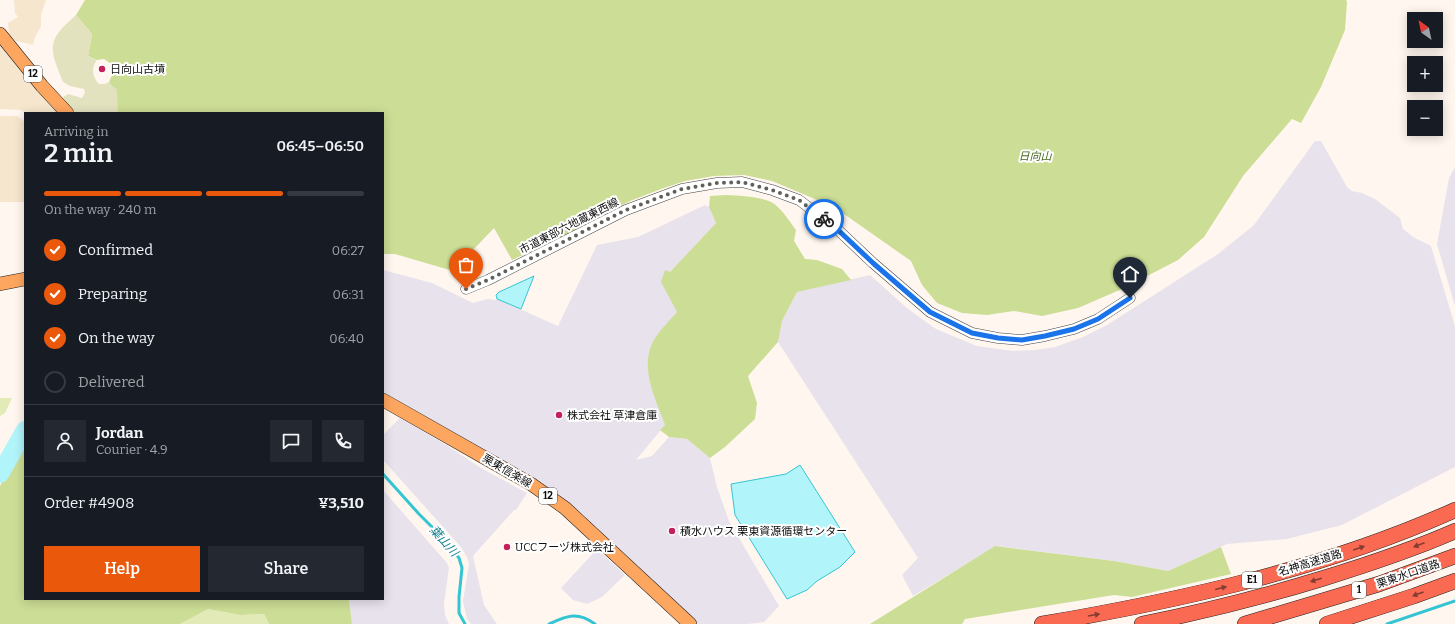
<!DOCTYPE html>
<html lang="en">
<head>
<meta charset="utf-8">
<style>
	:root { --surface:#171b24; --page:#242831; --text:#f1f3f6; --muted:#9ea1a6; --line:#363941; --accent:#ea580c }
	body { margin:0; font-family:Bitter,"Noto Sans JP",serif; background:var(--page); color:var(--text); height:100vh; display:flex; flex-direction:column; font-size:15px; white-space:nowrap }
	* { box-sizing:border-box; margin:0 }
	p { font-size:13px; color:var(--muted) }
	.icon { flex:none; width:22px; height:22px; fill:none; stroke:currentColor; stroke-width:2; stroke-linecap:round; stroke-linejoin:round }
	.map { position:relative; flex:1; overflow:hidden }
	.sheet { position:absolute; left:24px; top:112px; width:360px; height:488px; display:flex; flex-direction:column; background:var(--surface); border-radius:0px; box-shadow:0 2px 10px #0003 }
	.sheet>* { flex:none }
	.needle { width:26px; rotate:327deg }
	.buttons { position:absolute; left:1407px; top:12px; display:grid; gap:8px }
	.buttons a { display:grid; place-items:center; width:36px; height:36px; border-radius:0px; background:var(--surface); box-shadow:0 2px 10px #0003; font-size:20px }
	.pin { position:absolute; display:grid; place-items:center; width:34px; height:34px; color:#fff; margin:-41px -17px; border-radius:50% 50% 50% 0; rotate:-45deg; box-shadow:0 0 4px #0007 }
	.pin .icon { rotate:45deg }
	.courier { position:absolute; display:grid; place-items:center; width:40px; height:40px; margin:-20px; border:3px solid #1a73e8; border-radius:50%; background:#fff; color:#222; box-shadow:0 1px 5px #0007 }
	.summary em { font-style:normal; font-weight:600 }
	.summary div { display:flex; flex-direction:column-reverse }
	.summary { display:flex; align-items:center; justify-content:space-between; height:68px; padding:0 20px }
	h1 { font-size:26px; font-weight:600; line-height:30px }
	.bar { display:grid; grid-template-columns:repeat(4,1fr); gap:6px 4px; align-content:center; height:48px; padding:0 20px }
	.bar i { height:5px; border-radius:3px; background:var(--line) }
	.bar .selected { background:var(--accent) }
	.bar p { grid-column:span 4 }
	.line { display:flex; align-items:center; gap:10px; padding:0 20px; border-top:1px solid var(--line) }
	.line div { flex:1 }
	.round { display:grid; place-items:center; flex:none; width:42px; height:42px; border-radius:0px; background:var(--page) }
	ol { padding:0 20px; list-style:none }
	li { display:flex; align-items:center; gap:12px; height:44px }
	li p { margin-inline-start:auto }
	li .icon { padding:4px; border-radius:50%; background:var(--accent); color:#fff; stroke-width:4 }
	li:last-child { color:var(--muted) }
	li i { width:22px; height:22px; border:2px solid var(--line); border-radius:50% }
	.cta { display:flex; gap:8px; margin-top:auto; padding:8px 20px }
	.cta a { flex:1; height:46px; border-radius:0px; background:var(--accent); color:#fff; font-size:16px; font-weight:600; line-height:46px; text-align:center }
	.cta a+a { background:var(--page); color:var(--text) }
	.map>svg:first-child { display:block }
	.industrial { fill:#e8e2ed }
	.farmland { fill:#f6e6ce }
	.green { fill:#e2ebb7 }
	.forest { fill:#ccdd95 }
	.cemetery { fill:#e2e2bf }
	.water { fill:#b1f4f9; stroke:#35c5d2 }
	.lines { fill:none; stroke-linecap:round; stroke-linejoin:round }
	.stream { stroke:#35c5d2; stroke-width:3 }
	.river { stroke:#b1f4f9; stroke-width:18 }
	.minor-casing { stroke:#414141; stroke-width:11 }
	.major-casing { stroke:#1f1f1f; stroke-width:14 }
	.highway-casing { stroke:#1f1f1f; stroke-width:16 }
	.minor { stroke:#fff; stroke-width:10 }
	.major { stroke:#fda660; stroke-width:13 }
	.highway { stroke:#fa6a52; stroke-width:15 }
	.oneway { fill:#843c30 }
	.done { stroke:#62605d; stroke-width:4; stroke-dasharray:0 7.2 }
	.route { stroke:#1a73e8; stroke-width:5 }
	.poi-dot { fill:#c4205c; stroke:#fff; stroke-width:1.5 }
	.labels { text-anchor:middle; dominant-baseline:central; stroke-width:4; stroke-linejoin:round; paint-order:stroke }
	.shield { fill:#fff; stroke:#565656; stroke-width:1 }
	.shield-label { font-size:10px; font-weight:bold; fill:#0e0e0e }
	.poi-label { font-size:11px; fill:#0e0e0e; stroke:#fff; text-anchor:start }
	.park-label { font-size:11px; font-style:italic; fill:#44681b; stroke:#fff }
	.street-label { font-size:11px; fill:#0e0e0e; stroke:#fff }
	.water-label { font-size:12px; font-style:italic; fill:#12808f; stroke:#fff }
</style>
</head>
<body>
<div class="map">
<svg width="1455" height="624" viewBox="0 0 1455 624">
	<rect width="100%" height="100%" fill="#fff7ef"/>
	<!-- industrial -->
	<path class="industrial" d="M1315,141H1321L1347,187L1352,191L1362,193L1375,199L1400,218L1403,229L1413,237L1431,246L1455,326V467L1342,525L1287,539L1227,544L1168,571L1114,561L996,546L913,596L902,575L918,558L778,342L782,321L797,292L870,275L907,308L936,329L977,346L1013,351L1035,350L1055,347L1083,337L1107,325L1218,254L1238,238L1254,225Z
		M1455,167V306L1437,244L1449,178Z
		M705,205L709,207L716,223L670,272L677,312L655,338L650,382L665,425L636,460L652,456L669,437L687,439L710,458L717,487L729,521L779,606L764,622L748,624H698L567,502L535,480L383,392V270L432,283L473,303L488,299L496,300L497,299L558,326L597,245L638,237Z
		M400,418L446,445L481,468L527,493L516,510H514L473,556L484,605L497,624H471L467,619L463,601L469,564L467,557L461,547L383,460V435Z
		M383,490L447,563L449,568L444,604L445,615L449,624H352L349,599H383Z
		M597,549L625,575L602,597L587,604L573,600L561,588Z"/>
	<!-- farmland -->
	<path class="farmland" d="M14,0H46L41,15V26L35,37L33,45L13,40L9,35L8,23L18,17L15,13Z
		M0,42L59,113H25L21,110L0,109Z
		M0,116H17L25,122V202H0Z"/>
	<!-- green -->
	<path class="green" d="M0,398H12L5,413L0,416Z
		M208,609L240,615L264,614L269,624H180Z"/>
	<!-- forest -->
	<path class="forest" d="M85,0H1346L1347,2L1345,30L1321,87L1301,123L1292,119L1243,176L1204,237L1178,260L1122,289L1078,308L1042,316L1014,311L987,315L962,313L937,303L922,285L911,261L834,207L772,181L744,175L714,176L685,181L661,189L630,201L566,235L512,260L494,228L453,271L395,254H383V113H118L112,86L109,82L113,73L114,66L104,59L97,60L88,56L92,34L76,15Z
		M726,195C740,196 758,196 771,202C780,206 790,222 796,230L794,241L805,259L817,260L842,269L851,280L797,292L782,321L778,342L748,376L757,403L755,419L725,447L710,458L687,439L669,437L660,430L665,425C655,397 638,366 655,338C661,329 670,320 677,312L661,282L665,270L670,272L716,223L709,207L710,196Z
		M25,441V599H349L352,624H269L264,614L240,615L208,609L180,624H0V486Z
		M995,546L1114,561L1168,571L1221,547L1231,574L1132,597L1114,595L965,619L962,624H870Z"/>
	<!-- cemetery -->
	<path class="cemetery" d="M76,15L92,34L88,56L97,60C91,67 92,77 99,84H105L109,82L112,86L117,89L118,113H73L63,97L68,94L82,98L85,93L84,89L70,86L63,82C49,47 46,41 76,15Z"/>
	<!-- water -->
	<path class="water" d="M534,276L521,309L497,299L496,295L499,292Z
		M800,465L855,552L840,567L817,581L807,590L787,599L735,515L731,484L786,474Z"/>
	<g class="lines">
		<!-- stream -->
		<path class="stream" d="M383,474L419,514L447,542L459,558L462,568L459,597V613L465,624
			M549,624C567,616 577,611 595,624
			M1387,624L1455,601"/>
		<!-- river -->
		<path class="river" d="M0,474L25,430"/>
		<!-- minor casing -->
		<g class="minor-casing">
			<path id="minor" d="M466,289L488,280L626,210L682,189L717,183L742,182L772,190L799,200L837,229L873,263L930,312L972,333L998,338L1022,340L1045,336L1074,329L1098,319L1130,298"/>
		</g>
		<!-- major casing -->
		<g class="major-casing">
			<path id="major" d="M0,34L42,86L67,113
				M0,284L25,279
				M383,400L531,484L565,508L690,624"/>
		</g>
		<!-- highway casing -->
		<g class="highway-casing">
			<path id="highway" d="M1042,624C1182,600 1324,569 1455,510
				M1142,624C1202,612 1262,597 1321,579C1366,565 1412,550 1455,531
				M1245,624L1379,584L1455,556
				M1327,624L1414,596L1455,581"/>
		</g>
		<!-- minor -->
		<use href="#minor" class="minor"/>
		<!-- major -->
		<use href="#major" class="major"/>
		<!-- highway -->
		<use href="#highway" class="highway"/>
	</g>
	<!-- one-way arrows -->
	<defs><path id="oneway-solid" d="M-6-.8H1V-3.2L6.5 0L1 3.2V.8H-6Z"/></defs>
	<g class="oneway">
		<use href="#oneway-solid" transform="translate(1419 545) rotate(159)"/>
		<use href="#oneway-solid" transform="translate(1359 548) rotate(-19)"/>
		<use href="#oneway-solid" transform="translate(1316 580) rotate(163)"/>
		<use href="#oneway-solid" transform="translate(1221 588) rotate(-14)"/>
		<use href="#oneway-solid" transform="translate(1418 594) rotate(160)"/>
		<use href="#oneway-solid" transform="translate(1094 615) rotate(-10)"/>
	</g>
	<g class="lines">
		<!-- done -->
		<path class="done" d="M466,289L488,280L626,210L682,189L717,183L742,182L772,190L799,200L824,219"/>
		<!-- route -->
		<path class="route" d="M824,219L837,229L873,263L930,312L972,333L998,338L1022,340L1045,336L1074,329L1098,319L1130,298"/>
	</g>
	<!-- markers -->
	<g class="poi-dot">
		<circle cx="102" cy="69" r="4"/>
		<circle cx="559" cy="415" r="4"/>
		<circle cx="672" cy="531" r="4"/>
		<circle cx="507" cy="547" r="4"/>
	</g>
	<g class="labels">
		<!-- shield labels -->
		<g class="shield">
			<rect x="24" y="66" width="18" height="16" rx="3"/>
			<rect x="539" y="488" width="18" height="16" rx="3"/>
			<rect x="1242" y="572" width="20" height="16" rx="3"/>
			<rect x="1352" y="582" width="14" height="16" rx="3"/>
		</g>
		<g class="shield-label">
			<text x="33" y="74">12</text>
			<text x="548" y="496">12</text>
			<text x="1252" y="580">E1</text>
			<text x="1359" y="590">1</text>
		</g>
		<!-- poi labels -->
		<g class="poi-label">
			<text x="110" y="69">日向山古墳</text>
			<text x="567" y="415">株式会社 草津倉庫</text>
			<text x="680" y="531">積水ハウス 栗東資源循環センター</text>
			<text x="515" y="547">UCCフーヅ株式会社</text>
		</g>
		<!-- park labels -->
		<g class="park-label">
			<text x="1035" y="156">日向山</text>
		</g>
		<!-- street labels -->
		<g class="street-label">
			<text transform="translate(569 226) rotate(-27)">市道東部六地蔵東西線</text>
			<text transform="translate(507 471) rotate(30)">栗東信楽線</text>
			<text transform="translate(1310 563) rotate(-17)">名神高速道路</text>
			<text transform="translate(1408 574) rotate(-19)">栗東水口道路</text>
		</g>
		<!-- water labels -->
		<g class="water-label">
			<text transform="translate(444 541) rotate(48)">葉山川</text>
		</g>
	</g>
</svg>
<div class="buttons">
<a><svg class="needle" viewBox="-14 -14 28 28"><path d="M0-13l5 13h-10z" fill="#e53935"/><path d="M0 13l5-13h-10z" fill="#9ea1a6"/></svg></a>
<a>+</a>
<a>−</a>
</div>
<div class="pin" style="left:466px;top:289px;background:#ea580c"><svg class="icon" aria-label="bag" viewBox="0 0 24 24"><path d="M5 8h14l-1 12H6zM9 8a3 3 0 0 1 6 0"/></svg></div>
<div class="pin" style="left:1130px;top:298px;background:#1f2937"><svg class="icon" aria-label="home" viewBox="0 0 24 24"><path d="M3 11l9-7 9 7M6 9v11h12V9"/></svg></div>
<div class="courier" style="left:824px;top:219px"><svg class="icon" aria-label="bike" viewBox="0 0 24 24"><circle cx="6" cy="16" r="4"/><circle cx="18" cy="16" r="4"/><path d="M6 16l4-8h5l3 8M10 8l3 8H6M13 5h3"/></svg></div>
<section class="sheet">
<div class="summary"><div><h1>2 min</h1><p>Arriving in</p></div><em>06:45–06:50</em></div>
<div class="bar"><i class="selected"></i><i class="selected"></i><i class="selected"></i><i></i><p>On the way · 240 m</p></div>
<ol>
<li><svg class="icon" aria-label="check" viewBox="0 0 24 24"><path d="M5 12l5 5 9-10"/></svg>Confirmed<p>06:27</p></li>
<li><svg class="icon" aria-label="check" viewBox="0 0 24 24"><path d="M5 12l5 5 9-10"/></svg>Preparing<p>06:31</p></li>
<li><svg class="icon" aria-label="check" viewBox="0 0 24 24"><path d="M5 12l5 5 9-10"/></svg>On the way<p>06:40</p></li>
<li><i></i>Delivered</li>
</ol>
<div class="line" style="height:72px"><a class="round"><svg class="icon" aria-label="person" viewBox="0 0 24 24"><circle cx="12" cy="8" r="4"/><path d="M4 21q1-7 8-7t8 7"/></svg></a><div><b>Jordan</b><p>Courier · 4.9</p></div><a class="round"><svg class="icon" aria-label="chat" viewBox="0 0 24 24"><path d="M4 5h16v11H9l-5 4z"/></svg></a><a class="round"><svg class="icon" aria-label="phone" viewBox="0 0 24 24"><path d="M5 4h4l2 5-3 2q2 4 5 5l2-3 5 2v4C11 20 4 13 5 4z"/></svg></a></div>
<div class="line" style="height:52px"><div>Order #4908</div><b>¥3,510</b></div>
<div class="cta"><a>Help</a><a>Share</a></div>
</section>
</div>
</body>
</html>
